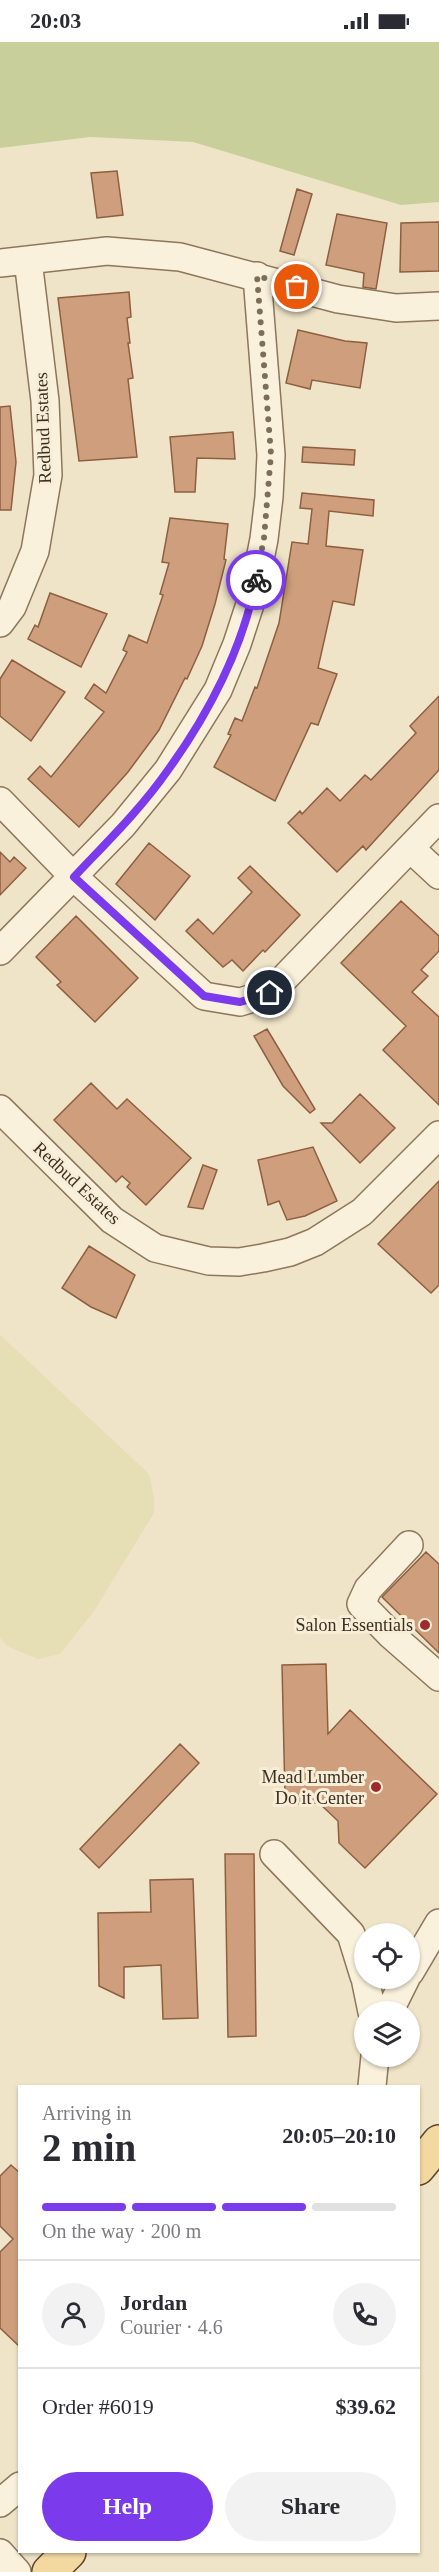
<!DOCTYPE html>
<html lang="en">
<head>
<meta charset="utf-8">
<style>
	:root { --surface:#fff; --page:#f2f2f3; --text:#2b2b33; --muted:#7c7c81; --line:#e1e1e2; --accent:#7c3aed }
	body { margin:0; font-family:"Times New Roman",serif; background:var(--page); color:var(--text); height:100vh; display:flex; flex-direction:column; font-size:22px; white-space:nowrap }
	* { box-sizing:border-box; margin:0 }
	p { font-size:20px; color:var(--muted) }
	.icon { flex:none; width:33px; height:33px; fill:none; stroke:currentColor; stroke-width:2; stroke-linecap:round; stroke-linejoin:round }
	.map { position:relative; flex:1; overflow:hidden }
	.drawer { position:absolute; left:18px; top:2043px; width:402px; height:468px; display:flex; flex-direction:column; background:var(--surface); border-radius:0px; box-shadow:0 2px 4px #0004 }
	.drawer>* { flex:none }
	.fabs { position:absolute; left:354px; top:1881px; display:grid; gap:12px }
	.fabs a { display:grid; place-items:center; width:66px; height:66px; border-radius:50%; background:var(--surface); box-shadow:0 2px 4px #0004; font-size:30px }
	.pin { position:absolute; display:grid; place-items:center; width:51px; height:51px; color:#fff; margin:-26px; border:3px solid #fff; border-radius:50%; box-shadow:0 2px 6px #0007 }
	.courier { position:absolute; display:grid; place-items:center; width:60px; height:60px; margin:-30px; border:4px solid #7c3aed; border-radius:50%; background:#fff; color:#222; box-shadow:0 2px 8px #0007 }
	.overview em { font-style:normal; font-weight:700 }
	.overview div { display:flex; flex-direction:column-reverse }
	.overview { display:flex; align-items:center; justify-content:space-between; height:102px; padding:0 24px }
	h1 { font-size:39px; font-weight:700; line-height:45px }
	.bar { display:grid; grid-template-columns:repeat(4,1fr); gap:9px 6px; align-content:center; height:72px; padding:0 24px }
	.bar i { height:8px; border-radius:4px; background:var(--line) }
	.bar .active { background:var(--accent) }
	.bar p { grid-column:span 4 }
	.line { display:flex; align-items:center; gap:15px; padding:0 24px; border-top:2px solid var(--line) }
	.line div { flex:1 }
	.round { display:grid; place-items:center; flex:none; width:63px; height:63px; border-radius:32px; background:var(--page) }
	.action { display:flex; gap:12px; margin-top:auto; padding:12px 24px }
	.action a { flex:1; height:69px; border-radius:36px; background:var(--accent); color:#fff; font-size:24px; font-weight:700; line-height:69px; text-align:center }
	.action a+a { background:var(--page); color:var(--text) }
	.status { display:flex; justify-content:space-between; align-items:center; height:42px; padding:0 30px; background:var(--surface); direction:ltr }
	.status svg { height:16px; fill:currentColor }
	.map>svg:first-child { display:block }
	.farmland { fill:#e6deb5 }
	.green { fill:#c9cf9b }
	.building { fill:#cf9f7d; stroke:#8d5f41; stroke-width:1.5 }
	.lines { fill:none; stroke-linecap:round; stroke-linejoin:round }
	.minor-casing { stroke:#8d765c; stroke-width:30 }
	.major-casing { stroke:#5b4430; stroke-width:36 }
	.minor { stroke:#faf1dc; stroke-width:27 }
	.major { stroke:#f3d9a0; stroke-width:33 }
	.done { stroke:#7c6e5b; stroke-width:6; stroke-dasharray:0 10.8 }
	.route { stroke:#7c3aed; stroke-width:8 }
	.poi-dot { fill:#9e2a2b; stroke:#f7eed8; stroke-width:2 }
	.labels { text-anchor:middle; dominant-baseline:central; stroke-width:6; stroke-linejoin:round; paint-order:stroke }
	.street-label { font-size:18px; fill:#3d2e20; stroke:#f7eed8 }
	.poi-label { font-size:18px; fill:#3d2e20; stroke:#f7eed8; text-anchor:end }
</style>
</head>
<body>
<div class="status"><b>20:03</b><svg viewBox="0 0 49 12"><path d="M0 12V9h3v3zM5 12V6h3v6zM10 12V3h3v9zM15 12V0h3v12zM26 1h20v11H26zM47 4h2v5h-2z"/></svg></div>
<div class="map">
<svg width="439" height="2530" viewBox="0 0 439 2530">
	<rect width="100%" height="100%" fill="#f0e4c8"/>
	<!-- farmland -->
	<path class="farmland" d="M0,1293L149,1432L154,1455V1471L94,1569L60,1612L38,1617L9,1605L0,1596Z"/>
	<!-- green -->
	<path class="green" d="M0,0H439V160L401,163L193,100L90,95L0,106Z"/>
	<!-- building -->
	<path class="building" d="M117,129L123,173L97,176L91,131Z
		M297,147L312,152L294,213L280,209Z
		M337,172L387,181L376,247L363,245L364,231L326,223Z
		M439,180V229L400,230L401,181Z
		M129,250L131,275L127,276L130,301H128L133,336L128,337L137,415L79,419L58,256Z
		M298,288L345,299L367,301L360,346L312,338L310,347L286,341Z
		M10,364L16,420L11,468H0V365Z
		M233,390L235,417L197,416L195,450H175L170,395Z
		M303,405L355,408L354,423L302,420Z
		M302,451L374,458L373,474L329,469L326,504L363,508L354,563L333,559L318,626L337,632L318,683L311,681L275,759L214,725L231,693L228,692L235,676L242,679L255,645L257,646L279,581L292,500L308,502L312,467L300,466Z
		M170,476L228,482L224,517L226,518L215,562L202,604L187,637L185,636L159,688L128,730L79,785L28,737L40,724L51,735L104,670L85,656L94,642L106,651L127,610L123,608L129,593L147,601L163,553L160,552L169,521L162,520Z
		M50,551L107,572L81,625L28,597L35,583L38,585Z
		M12,618L65,650L31,699L0,674V637Z
		M439,654V728L366,808L363,804L337,830L288,781L300,769L302,772L327,746L340,759L365,733L371,738L416,691L410,684Z
		M149,801L190,834L155,878L116,842Z
		M0,810L10,820L14,815L26,826L0,853Z
		M250,824L300,873L265,910L263,908L243,929L232,918L223,925L186,889L198,877L213,892L252,850L238,836Z
		M401,859L439,894V909L421,928L428,934L412,950L439,975V1063L383,1008L406,984L341,921Z
		M76,874L138,936L95,980L57,943L61,940L36,915Z
		M267,987L315,1067L310,1071L283,1044L254,994Z
		M91,1041L117,1067L127,1057L191,1116L146,1163L127,1145L130,1141L122,1134L116,1140L54,1078Z
		M360,1052L395,1086L360,1121L321,1081H332Z
		M313,1105L337,1159L305,1174L287,1178L279,1159L268,1163L258,1118Z
		M203,1123L217,1128L203,1167L188,1165Z
		M439,1139V1243L431,1251L378,1202Z
		M89,1204L135,1233L116,1276L91,1265L62,1246Z
		M426,1510L439,1522V1611L382,1555Z
		M326,1622L328,1692L350,1668L437,1752L365,1826L339,1801L338,1779L319,1761L290,1762V1756L285,1755L282,1623Z
		M180,1702L199,1721L99,1826L80,1807Z
		M225,1812H254L256,1994L228,1995Z
		M193,1837L198,1976L163,1977L161,1923L124,1925V1956L99,1944L98,1871L151,1870L150,1838Z
		M11,2123L20,2131V2305L0,2286V2210L13,2197L0,2184V2134Z"/>
	<g class="lines">
		<!-- minor casing -->
		<g class="minor-casing">
			<path id="minor" d="M0,221L107,209L180,215L338,257L396,266L439,264
				M0,581L12,565L35,509L48,433L45,359L28,218
				M0,759L74,835L204,954L240,960L270,951L439,776
				M410,806L439,833
				M0,909L123,783L168,728L218,648L237,602L253,553L264,497L269,455L271,413L257,234
				M0,1067L112,1178L155,1206L209,1219L239,1220L263,1216L290,1210L315,1200L362,1170L439,1093
				M409,1503L368,1547L361,1562L391,1593L439,1635
				M274,1812L351,1892L364,1934
				M410,1930L439,1881
				M365,1936L372,1970
				M389,1970L406,1936
				M372,2044L375,2014
				M0,2461L20,2444
				M0,2511L17,2530"/>
		</g>
		<!-- major casing -->
		<g class="major-casing">
			<path id="major" d="M418,2126L439,2100
				M49,2530L69,2510"/>
		</g>
		<!-- minor -->
		<use href="#minor" class="minor"/>
		<!-- major -->
		<use href="#major" class="major"/>
	</g>
	<g class="lines">
		<!-- done -->
		<path class="done" d="M256,538L264,496L271,412L257,234L297,245"/>
		<!-- route -->
		<path class="route" d="M256,538C243,606 208,673 168,728C141,767 106,801 74,835L204,954L240,960L270,951"/>
	</g>
	<!-- markers -->
	<g class="poi-dot">
		<circle cx="425" cy="1583" r="6"/>
		<circle cx="376" cy="1745" r="6"/>
	</g>
	<g class="labels">
		<!-- street labels -->
		<g class="street-label">
			<text transform="translate(43 386) rotate(-92)">Redbud Estates</text>
			<text transform="translate(77 1141) rotate(43)">Redbud Estates</text>
		</g>
		<!-- poi labels -->
		<g class="poi-label">
			<text x="413" y="1583">Salon Essentials</text>
			<text x="364" y="1735">Mead Lumber<tspan x="364" dy="21">Do it Center</tspan></text>
		</g>
	</g>
</svg>
<div class="fabs">
<a><svg class="icon" aria-label="locate" viewBox="0 0 24 24"><circle cx="12" cy="12" r="6"/><path d="M12 2v4M12 18v4M2 12h4M18 12h4"/></svg></a>
<a><svg class="icon" aria-label="layers" viewBox="0 0 24 24"><path d="M12 4l9 5-9 5-9-5zM3 14l9 5 9-5"/></svg></a>
</div>
<div class="pin" style="left:297px;top:245px;background:#ea580c"><svg class="icon" aria-label="bag" viewBox="0 0 24 24"><path d="M5 8h14l-1 12H6zM9 8a3 3 0 0 1 6 0"/></svg></div>
<div class="pin" style="left:270px;top:951px;background:#1f2937"><svg class="icon" aria-label="home" viewBox="0 0 24 24"><path d="M3 11l9-7 9 7M6 9v11h12V9"/></svg></div>
<div class="courier" style="left:256px;top:538px"><svg class="icon" aria-label="bike" viewBox="0 0 24 24"><circle cx="6" cy="16" r="4"/><circle cx="18" cy="16" r="4"/><path d="M6 16l4-8h5l3 8M10 8l3 8H6M13 5h3"/></svg></div>
<section class="drawer">
<div class="overview"><div><h1>2 min</h1><p>Arriving in</p></div><em>20:05–20:10</em></div>
<div class="bar"><i class="active"></i><i class="active"></i><i class="active"></i><i></i><p>On the way · 200 m</p></div>
<div class="line" style="height:108px"><a class="round"><svg class="icon" aria-label="person" viewBox="0 0 24 24"><circle cx="12" cy="8" r="4"/><path d="M4 21q1-7 8-7t8 7"/></svg></a><div><b>Jordan</b><p>Courier · 4.6</p></div><a class="round"><svg class="icon" aria-label="phone" viewBox="0 0 24 24"><path d="M5 4h4l2 5-3 2q2 4 5 5l2-3 5 2v4C11 20 4 13 5 4z"/></svg></a></div>
<div class="line" style="height:78px"><div>Order #6019</div><b>$39.62</b></div>
<div class="action"><a>Help</a><a>Share</a></div>
</section>
</div>
</body>
</html>
